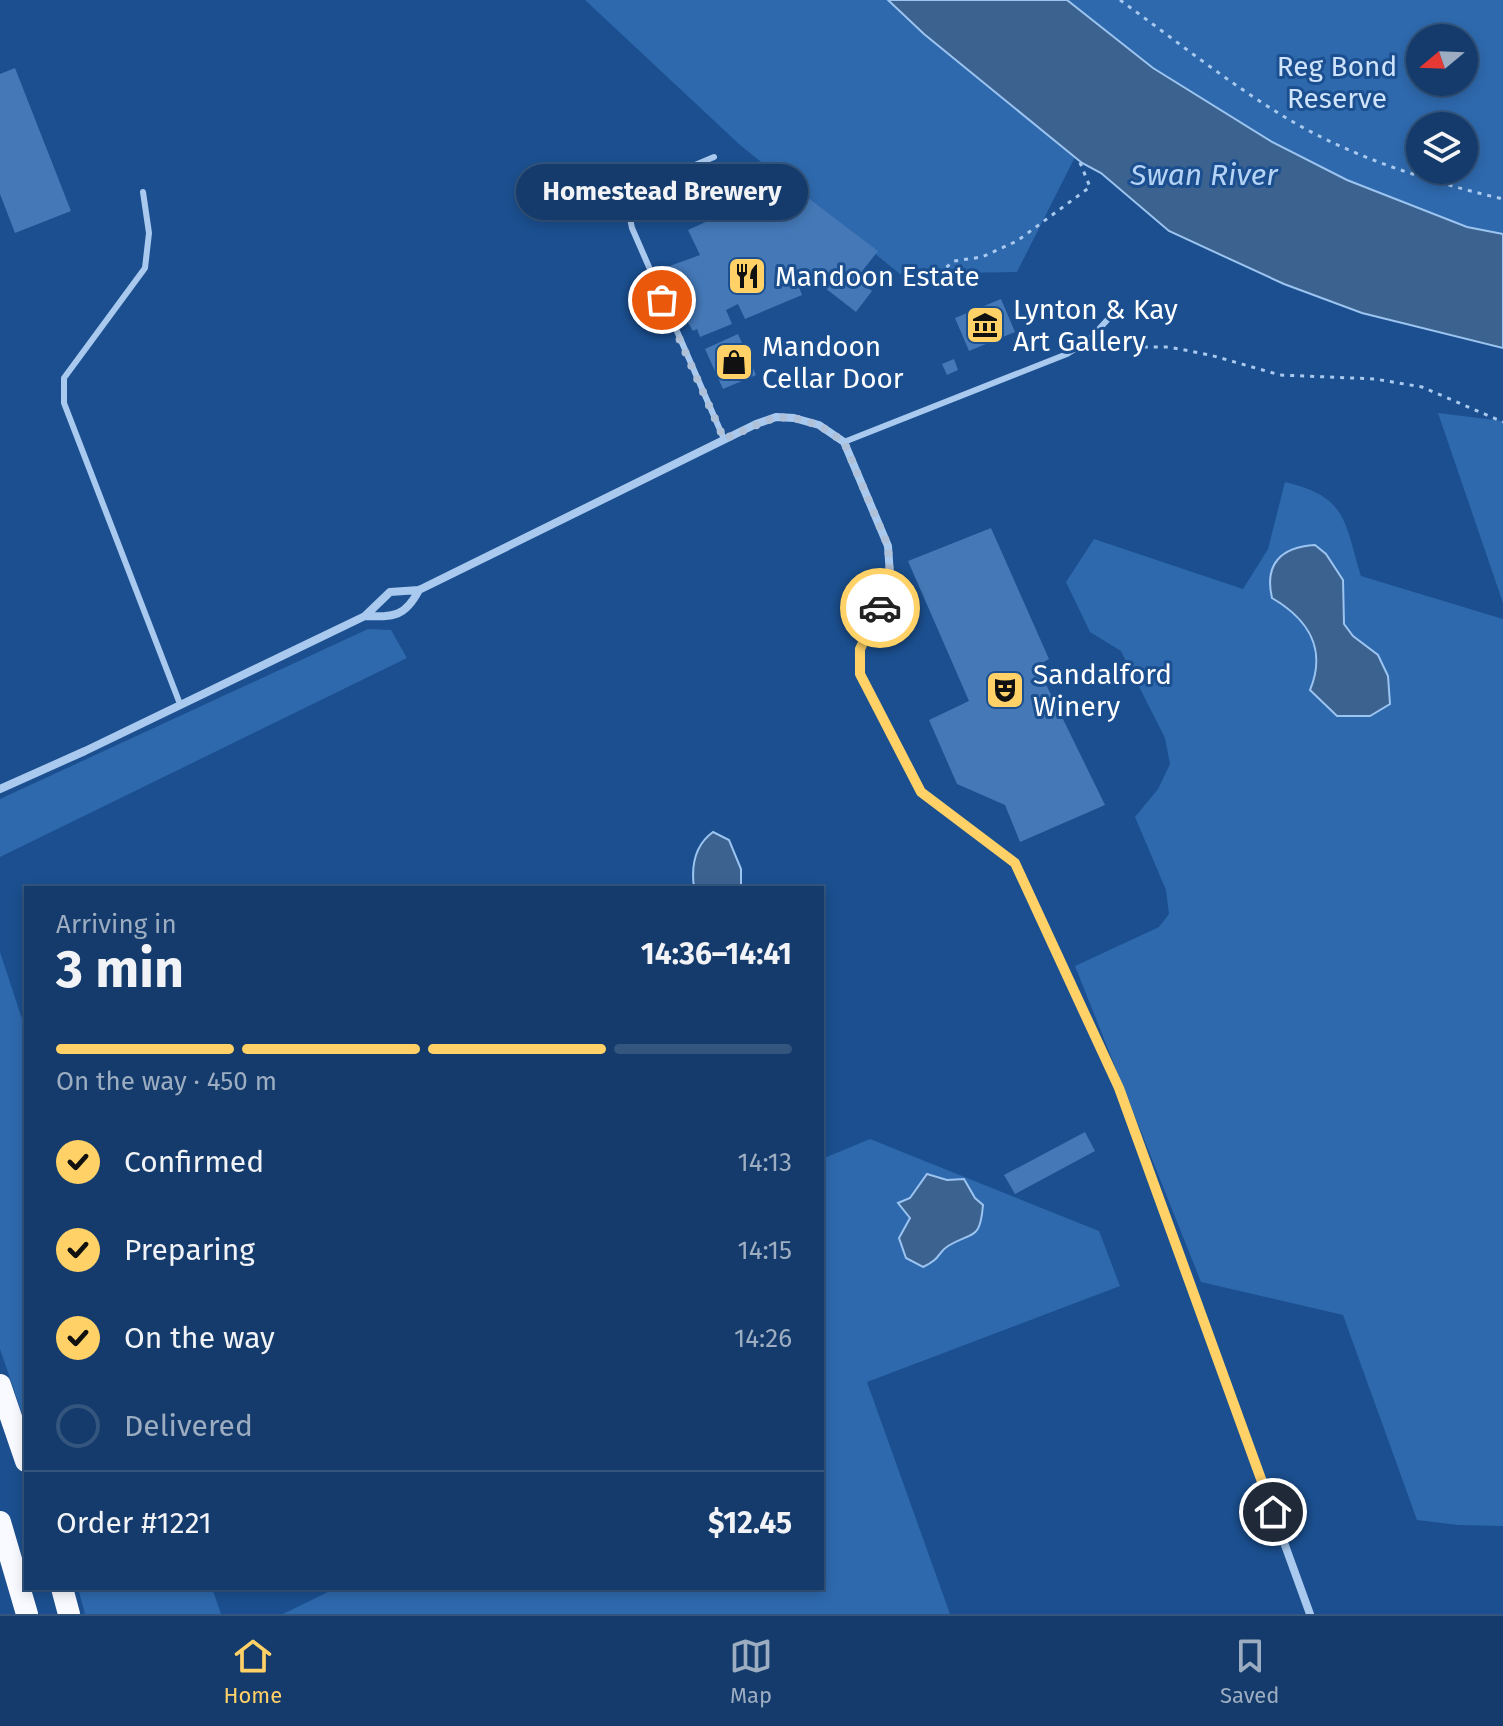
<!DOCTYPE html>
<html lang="en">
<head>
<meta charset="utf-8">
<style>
	:root { --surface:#143b6b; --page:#214673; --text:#f1f3f6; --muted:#9dadc1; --line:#33557e; --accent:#ffd166 }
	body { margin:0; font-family:"Fira Sans",sans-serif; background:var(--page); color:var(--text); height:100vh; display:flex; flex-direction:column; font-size:30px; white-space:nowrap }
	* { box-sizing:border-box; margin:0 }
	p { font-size:26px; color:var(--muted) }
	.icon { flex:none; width:44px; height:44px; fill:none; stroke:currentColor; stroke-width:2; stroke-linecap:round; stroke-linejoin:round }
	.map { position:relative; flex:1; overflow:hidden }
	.drawer { position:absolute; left:24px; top:886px; width:800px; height:704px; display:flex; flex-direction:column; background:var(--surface); border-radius:0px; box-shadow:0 4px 12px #0003,0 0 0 2px var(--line) }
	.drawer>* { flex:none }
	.needle { width:52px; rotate:251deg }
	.controls { position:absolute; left:1406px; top:24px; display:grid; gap:16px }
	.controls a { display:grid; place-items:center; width:72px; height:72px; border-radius:50%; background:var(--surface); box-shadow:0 4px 12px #0003,0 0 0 2px var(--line); font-size:40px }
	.pin { position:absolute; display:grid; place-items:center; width:68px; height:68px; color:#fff; margin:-34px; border:4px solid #fff; border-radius:50%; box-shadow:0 2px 8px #0007 }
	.courier { position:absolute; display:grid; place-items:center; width:80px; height:80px; margin:-40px; border:6px solid #ffd166; border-radius:50%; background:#fff; color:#222; box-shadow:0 2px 10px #0007 }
	.bubble { position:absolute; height:56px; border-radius:28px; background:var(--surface); box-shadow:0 4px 12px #0003,0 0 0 2px var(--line); font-size:26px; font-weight:700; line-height:56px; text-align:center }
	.headline em { font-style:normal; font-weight:700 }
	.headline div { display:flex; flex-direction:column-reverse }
	.headline { display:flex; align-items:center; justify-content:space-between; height:136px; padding:0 32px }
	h1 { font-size:52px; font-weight:700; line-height:60px }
	.bar { display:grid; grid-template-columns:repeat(4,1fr); gap:12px 8px; align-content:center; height:96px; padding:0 32px }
	.bar i { height:10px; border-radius:6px; background:var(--line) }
	.bar .selected { background:var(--accent) }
	.bar p { grid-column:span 4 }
	.line { display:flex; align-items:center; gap:20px; padding:0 32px; border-top:2px solid var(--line) }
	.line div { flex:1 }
	ol { padding:0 32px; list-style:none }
	li { display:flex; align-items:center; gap:24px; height:88px }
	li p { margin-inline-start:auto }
	li .icon { padding:8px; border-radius:50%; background:var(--accent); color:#111; stroke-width:4 }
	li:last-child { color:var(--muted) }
	li i { width:44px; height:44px; border:4px solid var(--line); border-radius:50% }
	.tab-bar { display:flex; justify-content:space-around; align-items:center; height:112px; border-top:2px solid var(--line); background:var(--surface); font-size:22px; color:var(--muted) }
	.tab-bar a { display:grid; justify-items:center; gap:4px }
	.tab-bar .selected { color:var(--accent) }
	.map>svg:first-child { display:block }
	.green { fill:#2e69ad; fill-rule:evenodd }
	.water { fill:#3c6290; stroke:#9cc4f0; stroke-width:2 }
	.building { fill:#4478b7 }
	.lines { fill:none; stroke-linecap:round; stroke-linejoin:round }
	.path { stroke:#a9c9ee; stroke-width:3; stroke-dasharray:4 6; stroke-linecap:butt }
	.service { stroke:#a9c9ee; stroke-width:6 }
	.minor { stroke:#a9c9ee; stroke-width:8 }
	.trunk { stroke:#f8faff; stroke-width:22 }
	.done { stroke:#afc1d8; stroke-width:8; stroke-dasharray:0 14.4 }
	.route { stroke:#ffd166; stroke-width:10 }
	.labels { text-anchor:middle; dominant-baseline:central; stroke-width:6; stroke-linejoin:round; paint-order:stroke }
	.park-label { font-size:28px; fill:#cfe3fa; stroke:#1b4f8f }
	.poi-label { font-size:28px; fill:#fff; stroke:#1b4f8f; text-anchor:start }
	.water-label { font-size:30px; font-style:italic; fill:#b5d3f5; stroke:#1b4f8f }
</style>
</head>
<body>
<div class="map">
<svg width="1503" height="1614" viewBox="0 0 1503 1614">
	<rect width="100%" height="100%" fill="#1b4f8f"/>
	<!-- green -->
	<path class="green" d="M585,0H888L924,34L1075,157L1017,272L900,274L740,145Z
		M1067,0H1503V234L1467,227L1347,180L1272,142L1153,68ZM1420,38H1464V82H1420ZM1420,126H1464V170H1420Z
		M1438,413L1503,421V603Z
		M1285,482C1348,497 1344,521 1361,576L1503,619V1526L1458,1525L1417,1520L1343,1315L1201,1282L1075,966L1159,927L1169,914L1166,890L1135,817L1158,789L1170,764L1165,738L1121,651L1090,632L1066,582L1094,539L1243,589L1268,549Z
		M368,629L391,630L407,658L0,857V799Z
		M0,952L26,1031V1425L0,1349Z
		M870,1139L1099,1231L1120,1286L867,1382L950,1614H283L336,1588H822V1159Z
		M78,1588H212L221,1614H85Z"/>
	<!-- water -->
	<path class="water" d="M888,0H1067L1153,68L1272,142L1347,180L1467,227L1503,234V348L1362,313L1284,284L1169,231L1101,173L1082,163L924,34Z
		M1315,545L1326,554L1343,580L1344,624L1353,636L1378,655L1388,676L1390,704L1370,716H1337L1310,690C1327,649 1308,619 1272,598C1264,564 1281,547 1315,545Z
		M713,832L729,840L741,869V888H694C691,866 695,845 713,832Z
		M927,1174L947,1180L964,1179L975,1198L983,1205C980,1241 973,1231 948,1246C937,1253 941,1259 923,1267L906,1258L899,1238L910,1218L898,1203L910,1198Z"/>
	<!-- building -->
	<path class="building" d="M15,68L71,211L15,233L0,194V74Z
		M791,185L878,251L856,279L872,291L856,312L807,274L796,279L802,295L745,319L738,304L726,310L732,324L700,337L697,329L693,331L656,271L700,255L688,230L734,209L738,218L759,208L753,190L759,188L769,214Z
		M1001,299L1015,332L969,351L955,318Z
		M738,334L756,375L723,389L705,349Z
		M954,359L958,370L947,375L942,364Z
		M991,528L1049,659L1037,666L1105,805L1020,842L1005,805L957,784L929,720L969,701L908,561Z
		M1085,1132L1095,1151L1015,1194L1004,1175Z"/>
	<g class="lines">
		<!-- path -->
		<path class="path" d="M1120,0C1171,37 1221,77 1275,111C1344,155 1423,180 1503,199
			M931,280L954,261L982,257L1017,241L1090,187L1079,160
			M1094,350L1112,347H1169L1210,355L1280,375L1375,379L1422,387L1503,422"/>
		<!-- service -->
		<path class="service" d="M714,157L638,189L631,194L628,208L632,228L724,439
			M143,192L149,233L145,268L64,378V403L180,704
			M844,442L1067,354L1089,340L1110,317"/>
		<!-- minor -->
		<path class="minor" d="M365,616C394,617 405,617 419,590
			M0,789L85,751L365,616L390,592L419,590L756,424L776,417L794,418L819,425L844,442L888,546L890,575L882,605L860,649V674L921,792L1015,863L1119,1088L1310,1614"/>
		<!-- trunk -->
		<path class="trunk" d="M0,1385L26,1461
			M0,1522L27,1614
			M62,1588L69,1614"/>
	</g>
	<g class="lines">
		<!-- done -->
		<path class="done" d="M662,300L724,439L776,417L794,418L819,425L844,442L888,546L890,575L880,608"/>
		<!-- route -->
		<path class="route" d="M880,608L860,649V674L921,792L1015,863L1119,1088L1273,1512"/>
	</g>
	<!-- icons -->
	<defs>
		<g id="restaurant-square" transform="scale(2)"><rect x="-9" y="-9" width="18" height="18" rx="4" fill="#ffd166" stroke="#1b4f8f"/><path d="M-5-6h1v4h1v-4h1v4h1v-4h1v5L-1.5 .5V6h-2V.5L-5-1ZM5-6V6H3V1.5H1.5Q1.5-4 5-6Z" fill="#111"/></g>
		<g id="museum-square" transform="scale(2)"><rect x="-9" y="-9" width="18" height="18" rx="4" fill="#ffd166" stroke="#1b4f8f"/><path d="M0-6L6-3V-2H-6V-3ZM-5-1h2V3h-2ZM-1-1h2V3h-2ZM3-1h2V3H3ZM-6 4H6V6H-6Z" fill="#111"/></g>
		<g id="shop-square" transform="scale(2)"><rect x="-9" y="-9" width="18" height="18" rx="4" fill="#ffd166" stroke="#1b4f8f"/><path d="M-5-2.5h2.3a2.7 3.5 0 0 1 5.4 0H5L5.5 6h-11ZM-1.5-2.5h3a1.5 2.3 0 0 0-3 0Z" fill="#111"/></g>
		<g id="theatre-square" transform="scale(2)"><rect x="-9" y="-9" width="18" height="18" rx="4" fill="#ffd166" stroke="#1b4f8f"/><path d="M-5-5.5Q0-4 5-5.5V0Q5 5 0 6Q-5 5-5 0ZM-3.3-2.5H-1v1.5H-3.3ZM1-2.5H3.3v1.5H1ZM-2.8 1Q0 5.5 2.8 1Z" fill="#111"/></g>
	</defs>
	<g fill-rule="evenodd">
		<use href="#restaurant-square" x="747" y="276"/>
		<use href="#museum-square" x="985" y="325"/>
		<use href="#shop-square" x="734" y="362"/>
		<use href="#theatre-square" x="1005" y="690"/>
	</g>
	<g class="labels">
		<!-- park labels -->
		<g class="park-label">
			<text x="1337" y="66">Reg Bond<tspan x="1337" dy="32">Reserve</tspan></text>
		</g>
		<!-- poi labels -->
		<g class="poi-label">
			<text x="775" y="276">Mandoon Estate</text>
			<text x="1013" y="309">Lynton &amp; Kay<tspan x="1013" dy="32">Art Gallery</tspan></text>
			<text x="762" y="346">Mandoon<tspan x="762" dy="32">Cellar Door</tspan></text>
			<text x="1033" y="674">Sandalford<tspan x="1033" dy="32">Winery</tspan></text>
		</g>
		<!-- water labels -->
		<g class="water-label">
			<text x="1204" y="175">Swan River</text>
		</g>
	</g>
</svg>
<div class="controls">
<a><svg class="needle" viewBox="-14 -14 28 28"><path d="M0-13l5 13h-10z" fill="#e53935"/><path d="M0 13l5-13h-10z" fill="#9dadc1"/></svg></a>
<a><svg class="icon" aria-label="layers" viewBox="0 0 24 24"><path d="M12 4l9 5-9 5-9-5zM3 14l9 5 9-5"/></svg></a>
</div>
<div class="pin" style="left:662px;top:300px;background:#ea580c"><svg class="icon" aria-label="bag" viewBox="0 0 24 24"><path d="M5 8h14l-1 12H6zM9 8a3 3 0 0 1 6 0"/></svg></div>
<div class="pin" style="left:1273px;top:1512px;background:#1f2937"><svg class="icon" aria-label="home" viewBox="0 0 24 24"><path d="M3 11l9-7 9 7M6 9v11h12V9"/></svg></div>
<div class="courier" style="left:880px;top:608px"><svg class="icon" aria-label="car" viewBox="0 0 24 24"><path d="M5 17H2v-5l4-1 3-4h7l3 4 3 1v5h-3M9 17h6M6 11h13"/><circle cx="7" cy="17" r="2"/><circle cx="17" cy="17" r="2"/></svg></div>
<div class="bubble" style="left:516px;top:164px;width:292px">Homestead Brewery</div>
<section class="drawer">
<div class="headline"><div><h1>3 min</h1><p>Arriving in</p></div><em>14:36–14:41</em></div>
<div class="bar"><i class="selected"></i><i class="selected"></i><i class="selected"></i><i></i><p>On the way · 450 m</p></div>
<ol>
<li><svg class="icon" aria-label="check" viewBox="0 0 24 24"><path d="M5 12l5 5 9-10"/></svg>Confirmed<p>14:13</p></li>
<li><svg class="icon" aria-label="check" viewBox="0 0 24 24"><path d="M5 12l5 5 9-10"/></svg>Preparing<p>14:15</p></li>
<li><svg class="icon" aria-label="check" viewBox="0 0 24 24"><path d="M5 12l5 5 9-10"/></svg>On the way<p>14:26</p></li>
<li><i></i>Delivered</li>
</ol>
<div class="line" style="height:104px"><div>Order #1221</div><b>$12.45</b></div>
</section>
</div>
<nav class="tab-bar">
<a class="selected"><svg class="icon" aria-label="home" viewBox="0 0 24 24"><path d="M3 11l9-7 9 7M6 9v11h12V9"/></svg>Home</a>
<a><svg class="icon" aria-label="map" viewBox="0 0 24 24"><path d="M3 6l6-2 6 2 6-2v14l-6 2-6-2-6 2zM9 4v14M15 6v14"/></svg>Map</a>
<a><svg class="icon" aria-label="saved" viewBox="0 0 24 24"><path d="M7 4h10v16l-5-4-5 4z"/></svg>Saved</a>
</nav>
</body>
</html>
